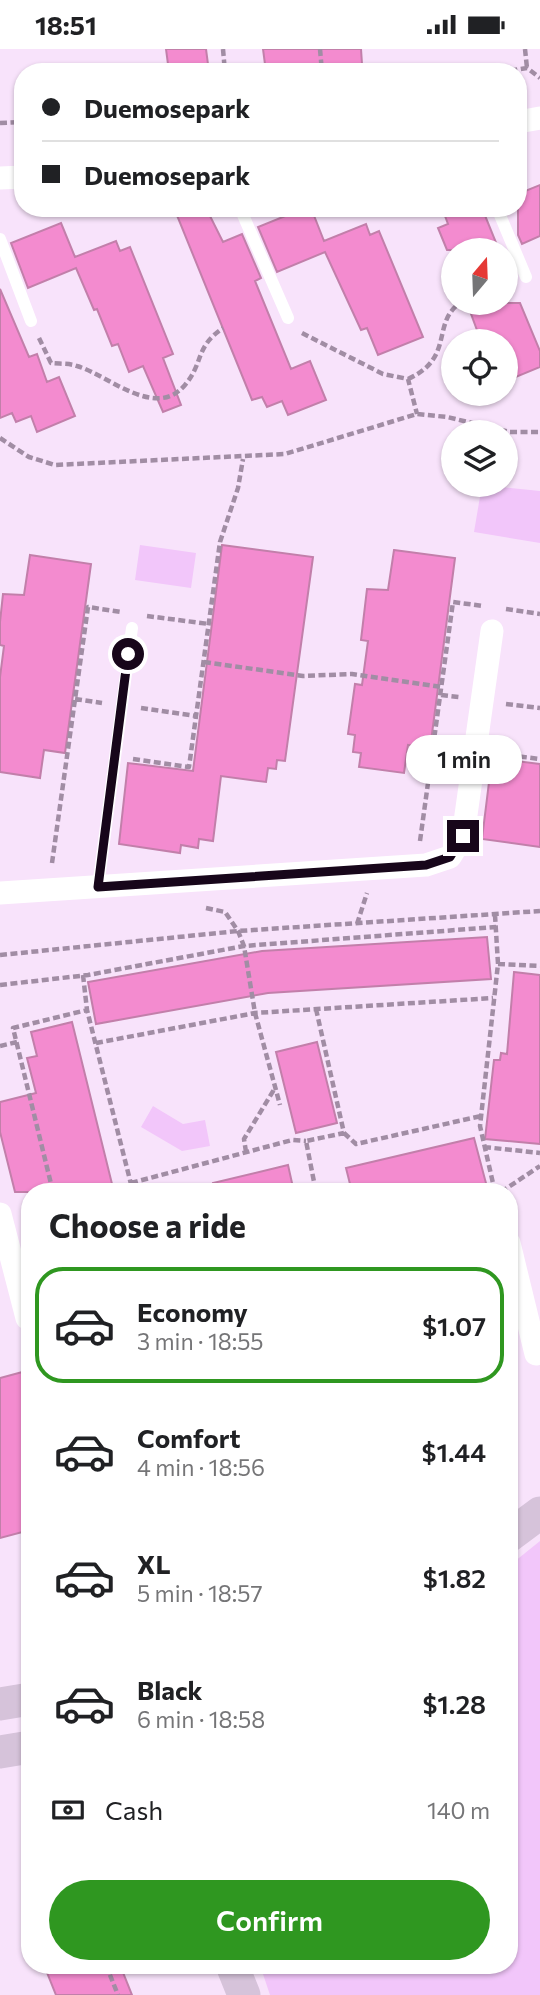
<!DOCTYPE html>
<html lang="en">
<head>
<meta charset="utf-8">
<style>
	:root { --surface:#fff; --page:#f6f6f6; --text:#202124; --muted:#757577; --line:#e0e0e0; --accent:#2f9720 }
	body { margin:0; font-family:Commissioner,sans-serif; background:var(--page); color:var(--text); height:100vh; display:flex; flex-direction:column; font-size:26px; white-space:nowrap }
	* { box-sizing:border-box; margin:0 }
	p { font-size:23px; color:var(--muted) }
	.icon { flex:none; width:38px; height:38px; fill:none; stroke:currentColor; stroke-width:2; stroke-linecap:round; stroke-linejoin:round }
	.map { position:relative; flex:1; overflow:hidden }
	.sheet { position:absolute; left:21px; top:1134px; width:497px; height:791px; display:flex; flex-direction:column; background:var(--surface); border-radius:28px; box-shadow:0 2px 5px #0004 }
	.sheet>* { flex:none }
	.banner { position:absolute; left:14px; top:14px; width:513px; height:154px; border-radius:28px; box-shadow:0 2px 5px #0004; display:grid; align-content:center; height:154px; padding:0 28px; background:var(--surface) }
	.needle { width:46px; rotate:19deg }
	.tools { position:absolute; left:441px; top:189px; display:grid; gap:14px }
	.tools a { display:grid; place-items:center; width:77px; height:77px; border-radius:50%; background:var(--surface); box-shadow:0 2px 5px #0004; font-size:35px }
	.end { position:absolute; width:32px; height:32px; margin:-16px; border:9px solid #17061a; background:#fff; box-shadow:0 0 0 4px #fff }
	.from { border-radius:50% }
	.bubble { position:absolute; height:49px; border-radius:24px; background:var(--surface); box-shadow:0 2px 5px #0004; font-size:23px; font-weight:600; line-height:49px; text-align:center }
	.banner b { display:flex; align-items:center; gap:24px; height:66px; font-size:26px }
	.banner b+b { border-top:2px solid var(--line) }
	.banner i { width:18px; height:18px; background:var(--text) }
	ul { padding:0; list-style:none }
	li { display:flex; align-items:center; gap:21px; height:116px; margin:0 14px 10px; padding:0 14px; border:4px solid transparent; border-radius:28px }
	li div { flex:1 }
	li b { display:block; font-size:26px }
	li em { font-style:normal; font-weight:600 }
	li.selected { border-color:var(--accent) }
	li>.icon { width:63px; height:63px; stroke-width:1.5 }
	h2 { padding:0 28px; font-size:32px; line-height:84px }
	.pay { display:flex; align-items:center; gap:18px; height:77px; padding:0 28px; font-size:26px }
	.pay p { margin-inline-start:auto }
	.cta { display:flex; gap:14px; margin-top:auto; padding:14px 28px }
	.cta a { flex:1; height:80px; border-radius:42px; background:var(--accent); color:#fff; font-size:28px; font-weight:600; line-height:80px; text-align:center }
	.status { display:flex; justify-content:space-between; align-items:center; height:49px; padding:0 35px; background:var(--surface); direction:ltr }
	.status svg { height:19px; fill:currentColor }
	.map>svg:first-child { display:block }
</style>
</head>
<body>
<div class="status"><b>18:51</b><svg viewBox="0 0 49 12"><path d="M0 12V9h3v3zM5 12V6h3v6zM10 12V3h3v9zM15 12V0h3v12zM26 1h20v11H26zM47 4h2v5h-2z"/></svg></div>
<div class="map">
<svg width="540" height="1946" viewBox="0 0 540 1946">
	<rect width="100%" height="100%" fill="#f8e3fb"/>
	<path fill="#f2c6fa" d="M482,436L540,442V494L474,483Z
		M140,496L196,504L191,539L135,531Z
		M153,1057L183,1075L205,1071L210,1097L182,1102L141,1078Z
		M540,1492V1946H270L260,1916H509V1517Z"/>
	<path fill="#f38bcf" stroke="#c27faa" stroke-width="2" d="M166,0H206L209,23H169Z
		M263,0H361L362,15L300,23H266Z
		M540,136V187L522,195L518,186V145Z
		M174,159H206L223,193L242,185L261,229L255,232L291,320L310,312L326,351L288,366L282,352L267,358L262,348L252,351Z
		M305,159H311L324,192L366,175L370,186L379,182L423,288L378,306L367,279L361,281L325,203L277,223L258,178Z
		M442,159H482L499,201H447L438,179L448,175Z
		M61,174L75,208L116,192L120,202L130,198L173,305L163,309L181,356L163,363L143,317L129,323L118,295L112,297L97,260L94,261L76,219L28,239L11,194Z
		M0,240L29,308L37,305L47,333L59,328L75,367L37,383L31,367L16,373L12,364L0,369Z
		M467,254H520L540,302V318L511,330L506,315V292H481Z
		M222,496L313,508L285,712L277,711L276,720L268,719L266,733L221,727L213,792L199,790L198,799L181,796L180,804L119,795L128,714L193,722Z
		M394,501L455,509L430,700L408,696L404,724L359,718L361,704L353,703L355,686L348,685L355,635L362,636L368,592L361,591L367,540L388,541Z
		M30,506L91,515L65,704L44,701L40,729L0,723V628L4,597L0,596V573L3,545L24,546Z
		M492,709L540,715V798L482,790Z
		M487,888L491,930L268,944L96,975L88,933L262,902Z
		M514,923L540,926V1095L485,1090L494,1011H500L501,1004L507,1005Z
		M72,973L114,1143H15L0,1083V1053L36,1044L27,1009L37,1007L31,983Z
		M317,993L337,1074L296,1084L276,1003Z
		M474,1089L487,1138L468,1143H352L346,1119Z
		M288,1116L294,1143H214L213,1134Z
		M26,1322L30,1335V1481L0,1489V1329Z
		M44,1916H120L132,1946H56Z"/>
	<g fill="none" stroke-linecap="round" stroke-linejoin="round">
		<path stroke="#a18da4" stroke-width="4.5" stroke-dasharray="7 3.5" stroke-linecap="butt" d="M223,0L225,23
			M320,0L322,23
			M525,0L527,19
			M500,23L527,19L540,29
			M0,74L23,73
			M302,284L383,325L408,330L417,365
			M39,289L51,314C59,315 69,314 77,317C110,327 155,371 185,336C204,313 195,298 223,279
			M408,330C455,309 431,274 460,254
			M0,389L29,408L55,416L285,405L417,365L447,368L510,383H540
			M506,560L540,565
			M147,567L209,575
			M204,613L303,627L352,625L442,638
			M441,646L459,648
			M75,650L102,654
			M506,655L540,659
			M141,659L196,667
			M499,705L540,710
			M133,710L189,718L220,493L238,439L243,410
			M420,792L453,553L483,557
			M52,814L88,558L121,563
			M206,859L225,863L238,882L244,897L255,964L280,1056
			M495,866L498,915L480,1077L495,1143
			M357,875L367,844
			M0,906L238,882L540,862
			M498,915L540,917
			M83,926L87,961L133,1143
			M0,936L88,926L244,897L496,878
			M316,960L344,1084L306,1092L316,1143
			M96,994L255,964L493,949
			M0,997L17,993
			M344,1084L356,1095L481,1067
			M484,1098L540,1104
			M246,1103L244,1090L275,1039
			M131,1134L292,1091L306,1092
			M53,1143L13,979L87,961
			M501,1143L540,1117
			M106,1916L118,1946"/>
		<path stroke="#fff" stroke-width="12" d="M240,159L288,269
			M497,159L526,228
			M0,190L31,272
			M98,838L132,579"/>
		<path stroke="#fff" stroke-width="23" d="M518,73L540,69
			M0,129L23,128
			M0,844L426,816L450,808L463,787L492,582
			M0,1165L27,1269L30,1268
			M509,1194L536,1305"/>
		<path stroke="#d6c3da" stroke-width="33" d="M509,1487L540,1464
			M0,1655L30,1650
			M0,1703L30,1698
			M232,1916L244,1946"/>
	</g>
	<g fill="none" stroke-linecap="round" stroke-linejoin="round">
		<path stroke="#17061a" stroke-width="9" d="M128,605L98,838L426,816L450,808L463,787"/>
	</g>
</svg>
<div class="tools">
<a><svg class="needle" viewBox="-14 -14 28 28"><path d="M0-13l5 13h-10z" fill="#e53935"/><path d="M0 13l5-13h-10z" fill="#757577"/></svg></a>
<a><svg class="icon" aria-label="locate" viewBox="0 0 24 24"><circle cx="12" cy="12" r="6"/><path d="M12 2v4M12 18v4M2 12h4M18 12h4"/></svg></a>
<a><svg class="icon" aria-label="layers" viewBox="0 0 24 24"><path d="M12 4l9 5-9 5-9-5zM3 14l9 5 9-5"/></svg></a>
</div>
<i class="end from" style="left:128px;top:605px"></i>
<i class="end" style="left:463px;top:787px"></i>
<div class="bubble" style="left:406px;top:686px;width:116px">1 min</div>
<div class="banner">
<b><i class="from"></i>Duemosepark</b>
<b><i></i>Duemosepark</b>
</div>
<section class="sheet">
<h2>Choose a ride</h2>
<ul>
<li class="selected"><svg class="icon" aria-label="car" viewBox="0 0 24 24"><path d="M5 17H2v-5l4-1 3-4h7l3 4 3 1v5h-3M9 17h6M6 11h13"/><circle cx="7" cy="17" r="2"/><circle cx="17" cy="17" r="2"/></svg><div><b>Economy</b><p>3 min · 18:55</p></div><em>$1.07</em></li>
<li><svg class="icon" aria-label="car" viewBox="0 0 24 24"><path d="M5 17H2v-5l4-1 3-4h7l3 4 3 1v5h-3M9 17h6M6 11h13"/><circle cx="7" cy="17" r="2"/><circle cx="17" cy="17" r="2"/></svg><div><b>Comfort</b><p>4 min · 18:56</p></div><em>$1.44</em></li>
<li><svg class="icon" aria-label="car" viewBox="0 0 24 24"><path d="M5 17H2v-5l4-1 3-4h7l3 4 3 1v5h-3M9 17h6M6 11h13"/><circle cx="7" cy="17" r="2"/><circle cx="17" cy="17" r="2"/></svg><div><b>XL</b><p>5 min · 18:57</p></div><em>$1.82</em></li>
<li><svg class="icon" aria-label="car" viewBox="0 0 24 24"><path d="M5 17H2v-5l4-1 3-4h7l3 4 3 1v5h-3M9 17h6M6 11h13"/><circle cx="7" cy="17" r="2"/><circle cx="17" cy="17" r="2"/></svg><div><b>Black</b><p>6 min · 18:58</p></div><em>$1.28</em></li>
</ul>
<div class="pay"><svg class="icon" aria-label="cash" viewBox="0 0 24 24"><path d="M3 7h18v10H3z"/><circle cx="12" cy="12" r="2"/></svg>Cash<p>140 m</p></div>
<div class="cta"><a>Confirm</a></div>
</section>
</div>
</body>
</html>
